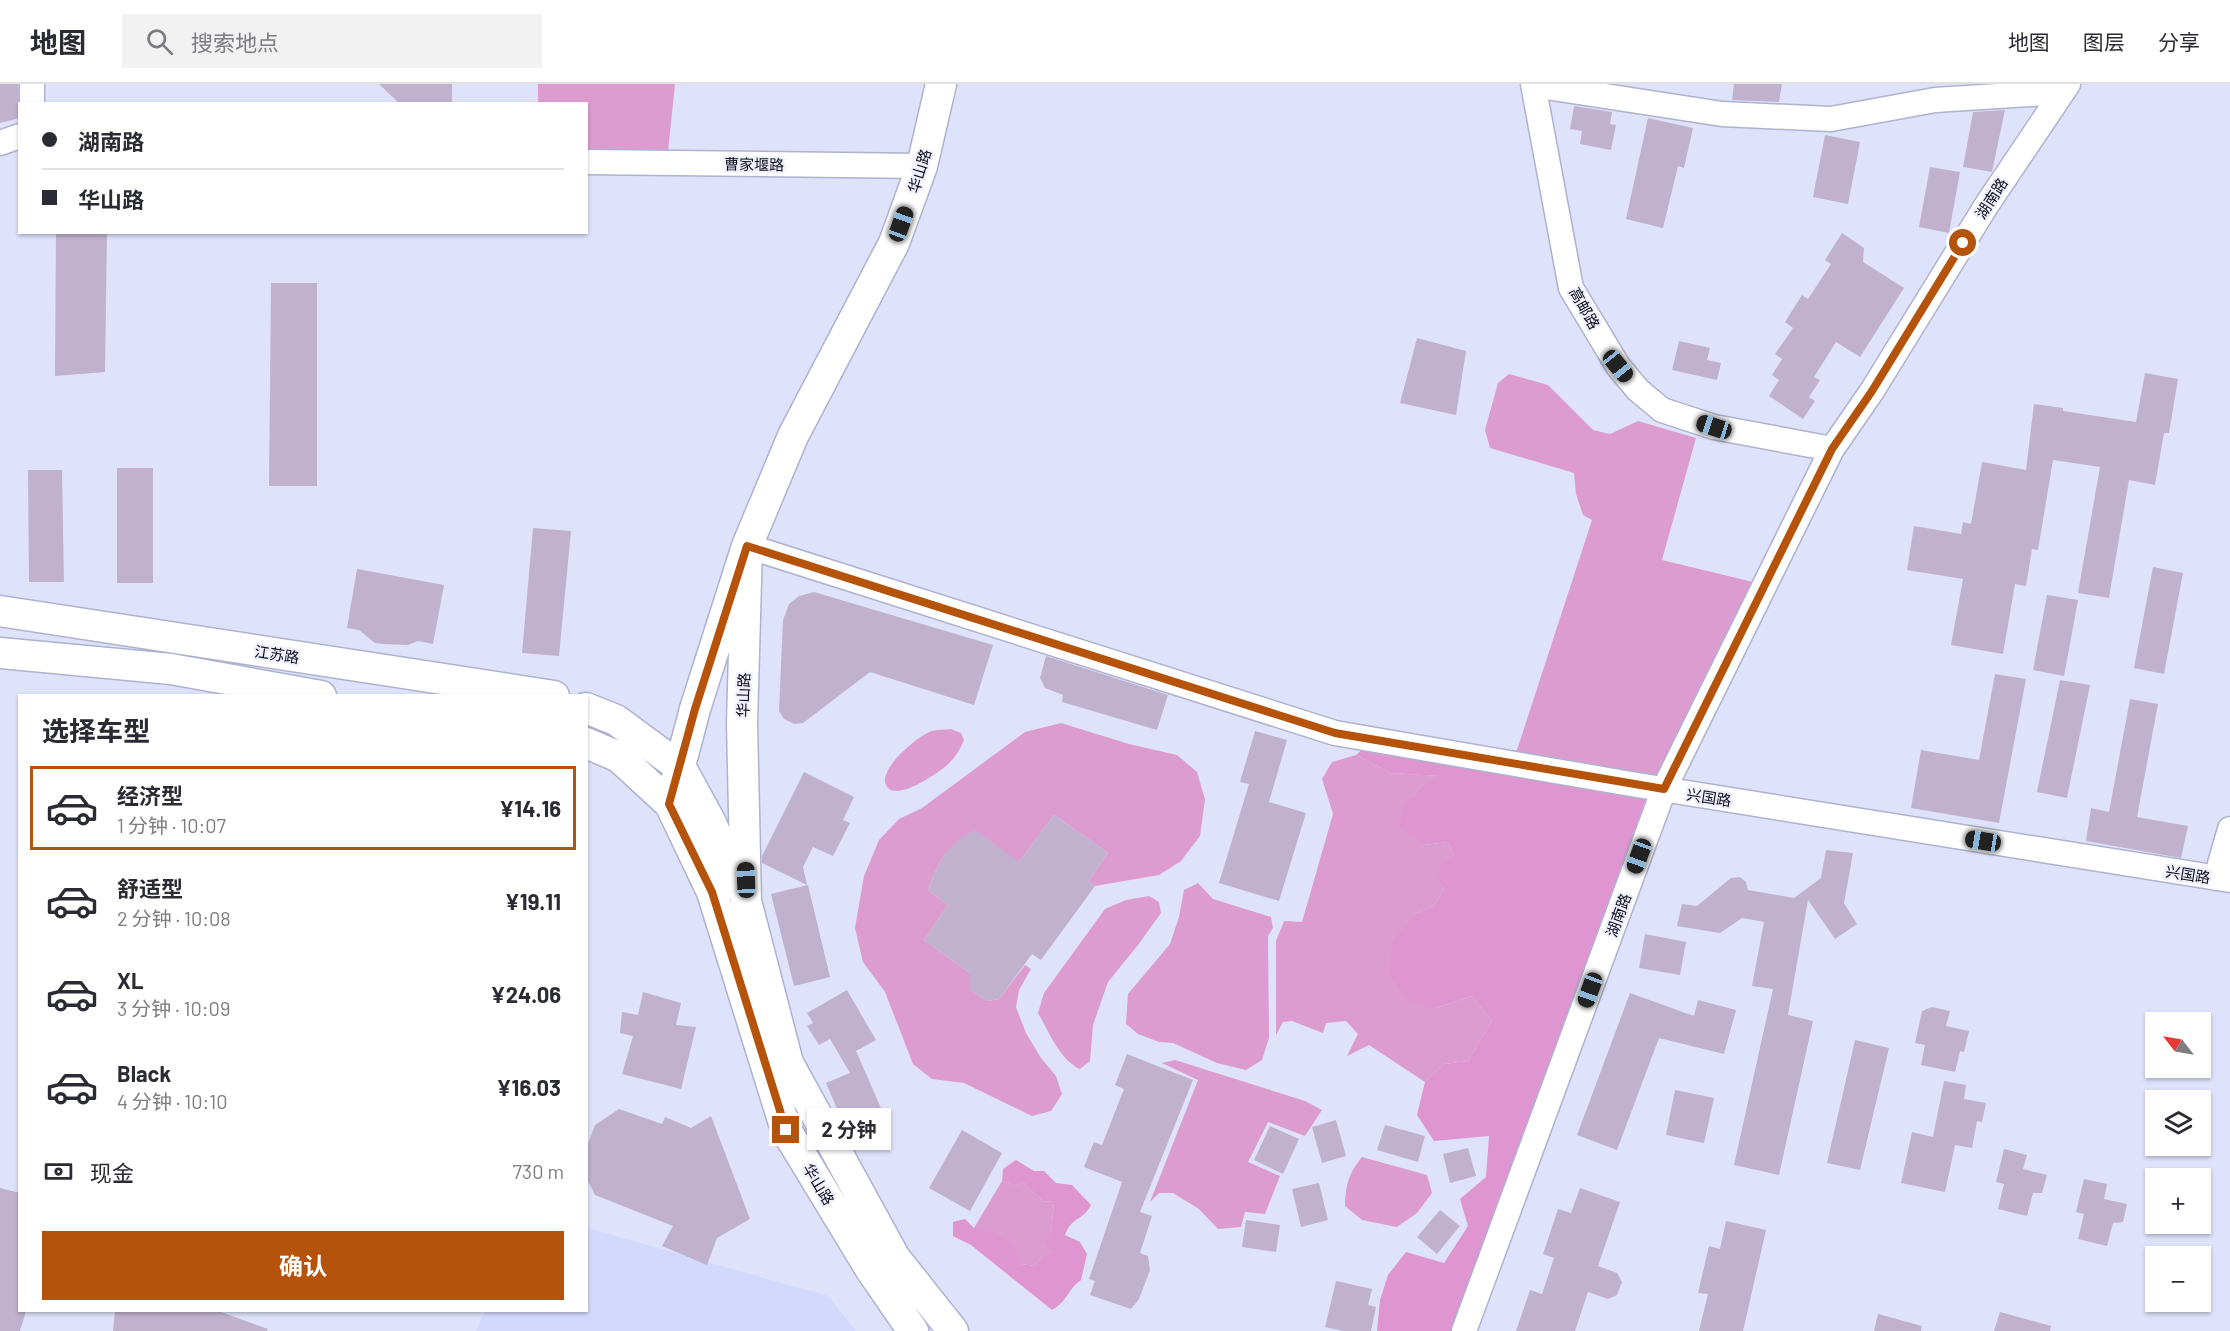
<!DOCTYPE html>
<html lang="zh">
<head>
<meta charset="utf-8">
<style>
	:root { --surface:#fff; --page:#f2f2f3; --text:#2b2b33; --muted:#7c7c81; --line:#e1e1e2; --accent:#b45309 }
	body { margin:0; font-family:Barlow,"Noto Sans SC",sans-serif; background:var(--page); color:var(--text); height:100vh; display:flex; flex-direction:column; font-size:22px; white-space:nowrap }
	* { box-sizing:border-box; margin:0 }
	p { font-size:20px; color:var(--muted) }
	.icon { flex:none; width:33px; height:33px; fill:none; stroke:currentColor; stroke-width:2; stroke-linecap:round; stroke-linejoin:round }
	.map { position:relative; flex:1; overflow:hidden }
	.side { position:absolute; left:18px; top:610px; width:570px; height:618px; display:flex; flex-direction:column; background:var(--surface); border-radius:0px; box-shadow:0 2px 4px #0004 }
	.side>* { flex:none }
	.top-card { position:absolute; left:18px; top:18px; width:570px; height:132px; border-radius:0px; box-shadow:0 2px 4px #0004; display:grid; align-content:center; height:132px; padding:0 24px; background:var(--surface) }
	.needle { width:39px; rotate:301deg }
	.fabs { position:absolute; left:2145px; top:928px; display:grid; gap:12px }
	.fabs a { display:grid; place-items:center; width:66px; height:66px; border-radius:0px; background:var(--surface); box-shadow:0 2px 4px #0004; font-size:30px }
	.end { position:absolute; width:27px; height:27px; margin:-14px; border:8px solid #b45309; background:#fff; box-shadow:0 0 0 3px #fff }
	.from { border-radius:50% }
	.bubble { position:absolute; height:42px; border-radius:0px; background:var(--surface); box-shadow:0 2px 4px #0004; font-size:20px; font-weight:700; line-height:42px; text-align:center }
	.car { position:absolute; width:18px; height:36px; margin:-18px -9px; border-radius:8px; box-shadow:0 0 4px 2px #0007; background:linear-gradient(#222 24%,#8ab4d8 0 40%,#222 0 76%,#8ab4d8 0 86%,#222 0) }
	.top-card b { display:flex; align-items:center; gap:21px; height:57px; font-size:22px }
	.top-card b+b { border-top:2px solid var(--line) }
	.top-card i { width:15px; height:15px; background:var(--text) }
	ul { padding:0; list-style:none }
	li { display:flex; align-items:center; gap:18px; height:84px; margin:0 12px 9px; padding:0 12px; border:3px solid transparent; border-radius:0px }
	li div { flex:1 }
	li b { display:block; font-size:22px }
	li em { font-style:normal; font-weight:700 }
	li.active { border-color:var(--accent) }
	li>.icon { width:54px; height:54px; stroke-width:1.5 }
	h2 { padding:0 24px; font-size:27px; line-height:72px }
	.pay { display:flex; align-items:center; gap:15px; height:66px; padding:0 24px; font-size:22px }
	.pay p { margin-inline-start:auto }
	.cta { display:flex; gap:12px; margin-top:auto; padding:12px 24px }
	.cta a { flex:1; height:69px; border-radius:0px; background:var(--accent); color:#fff; font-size:24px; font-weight:700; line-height:69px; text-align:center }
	header { display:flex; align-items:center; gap:36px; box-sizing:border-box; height:84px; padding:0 30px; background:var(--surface); border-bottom:2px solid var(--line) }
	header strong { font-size:28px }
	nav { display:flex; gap:33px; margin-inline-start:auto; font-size:21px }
	.search { width:420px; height:54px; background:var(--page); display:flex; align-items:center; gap:15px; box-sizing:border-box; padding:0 21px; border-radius:0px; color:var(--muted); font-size:22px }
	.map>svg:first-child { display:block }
</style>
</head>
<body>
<header>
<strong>地图</strong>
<div class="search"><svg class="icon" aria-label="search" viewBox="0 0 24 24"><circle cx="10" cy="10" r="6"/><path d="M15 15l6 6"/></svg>搜索地点</div>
<nav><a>地图</a><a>图层</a><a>分享</a></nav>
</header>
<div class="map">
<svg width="2230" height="1247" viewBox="0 0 2230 1247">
	<rect width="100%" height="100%" fill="#dfe2fb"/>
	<path fill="#d3d8fd" d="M587,1144L828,1212L856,1247H476L485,1227H586Z"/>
	<path fill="#dd9cd0" d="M538,0H675L668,68H587L586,20L538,19Z
		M1509,290L1548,301L1593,346L1610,350L1638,337L1696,354L1662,476L1753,498L1658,696L1515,672L1592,436L1583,431L1576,410L1574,389L1490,364L1485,346L1498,299Z
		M1061,639L1129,660L1177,671L1197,688L1205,715L1200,752L1181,777L1159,791L1095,802L1088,798L1108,769L1054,731L1019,778L944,771L935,788L928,806L948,821L924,856L970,889V905L987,917L999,915L1025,881L1031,885L1019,906L1016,923L1026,949L1041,974L1056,992L1062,1010L1051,1027L1032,1032L964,999L932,995L913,980L885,908L863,878L855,844L864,792L879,756L899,735L922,724L1025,648Z
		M951,645L961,649L964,656C960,666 954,675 946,682C935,691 900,715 888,704C873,689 918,651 932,647C938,645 945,646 951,645Z
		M1356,671L1391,689L1441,692L1419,704L1413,714L1423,761L1448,758L1454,771L1445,803L1434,822L1416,829L1436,924L1472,912L1492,937L1468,977L1444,980L1425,998L1369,961L1347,972L1358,950L1346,937L1326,939L1323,949L1292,937L1283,938L1276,951V857L1284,837L1302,838L1333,730L1322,695L1332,678Z
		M1198,799L1213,815L1271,833L1273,844L1268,852L1269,954L1262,976L1246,986L1217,979L1173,959L1159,958L1138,950L1126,940L1128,910L1170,860L1179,833L1184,806Z
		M1149,812L1159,818L1161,829L1138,861L1108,898L1093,941L1090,977L1080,985C1060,976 1049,948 1038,929L1044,909L1105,825L1126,816Z
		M1175,976L1305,1017L1322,1026L1305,1052L1268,1038L1248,1078L1280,1092L1265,1130L1245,1128L1241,1143L1218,1145L1199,1125L1173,1109H1159L1150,1118L1198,996L1162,979Z
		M1362,1073L1427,1091L1432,1109L1417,1129L1397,1143L1362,1136L1345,1122C1346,1101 1348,1090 1362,1073Z
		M1002,1097L1015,1102L1023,1098L1043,1117L1054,1118L1051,1149L1055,1171H1044L1034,1182L1021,1180L974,1144Z"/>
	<path fill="#de95d0" d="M1363,665L1646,715L1451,1247H1377L1380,1216L1388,1191L1406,1168L1444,1179L1468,1142L1460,1115L1486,1093L1489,1052L1434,1057L1417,1031L1425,998L1444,980L1468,977L1492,937L1472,912L1436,924L1407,915L1389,890L1393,857L1416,829L1434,822L1445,803L1439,796L1441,780L1454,771L1448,758L1423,761L1400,742L1404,719L1413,714L1419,704L1439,692L1391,689L1356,671Z
		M1016,1076L1034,1087H1044L1056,1099L1072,1101L1091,1121C1083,1137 1072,1132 1065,1151L1080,1158L1087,1170L1081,1196C1067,1206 1068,1217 1052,1226L971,1161L953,1152V1138L965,1135L974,1144L991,1146L1012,1159L1021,1180L1034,1182L1044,1171L1054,1170L1044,1159L1051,1148L1054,1118L1043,1117L1023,1098L1015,1102L1002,1097L1003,1085Z"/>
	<path fill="#c0b2ce" d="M0,0H18L20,34L0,39Z
		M379,0H452V20H400Z
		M1734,0H1782L1779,18L1732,16Z
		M1574,22L1612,28L1610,40L1616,41L1611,66L1580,60L1582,47L1570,45Z
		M2005,26L1992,88L1963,83L1973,28Z
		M1648,34L1693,44L1684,84L1678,82L1663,144L1626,135Z
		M1825,51L1860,58L1848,120L1813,113Z
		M1930,83L1960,88L1949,149L1919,143Z
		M56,148H107L105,288L55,292Z
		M1842,149L1864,164L1863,178L1904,204L1860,273L1836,258L1814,293L1820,296L1809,313L1815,317L1803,335L1769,312L1779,296L1772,291L1782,275L1775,270L1793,244L1785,238L1802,211L1808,215L1831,180L1825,176Z
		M271,199H317V402H269Z
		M1417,254L1466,267L1456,331L1400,319Z
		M1679,257L1710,264L1707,276L1721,279L1717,296L1672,286Z
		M2145,289L2178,295L2169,349H2164L2155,401L2129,396L2109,514L2078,509L2100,383L2053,376L2038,466L2032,465L2026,502L2015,500L2003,570L1951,561L1963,495L1907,486L1914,442L1961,450L1963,438L1971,440L1982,378L2026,386L2034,320L2063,324V327L2136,338Z
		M117,384H153V499H117Z
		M28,386H62L64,498H29Z
		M533,444L571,447L559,572L522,569Z
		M2153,483L2183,489L2164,590L2134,584Z
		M357,485L444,501L433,560L418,557L408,561L383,560L375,559L359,546L347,544Z
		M814,508L993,561L974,621L870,588L803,639L794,640L784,635L779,627L783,536L789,520L799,512Z
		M2047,511L2078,516L2064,592L2033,586Z
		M1046,572L1168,611L1157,646L1062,618L1063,611L1045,604L1040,594Z
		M1995,590L2026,595L1999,739L1911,724L1921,666L1979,676Z
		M2060,596L2090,601L2067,714L2037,708Z
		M2130,615L2158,620L2137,733L2188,742L2181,774L2086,757L2091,724L2109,728Z
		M1255,647L1287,656L1269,718L1306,729L1279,817L1219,799L1249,700L1240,698Z
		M804,688L854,713L843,736L850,739L833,772L813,763L803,783L807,801L762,779V772Z
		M1054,731L1108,769L1088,798L1095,802L1041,876L1032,870L999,915L987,917L970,905V889L924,856L948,821L928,806L935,788L944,771L958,756L975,746L1019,778Z
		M1826,766L1853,769L1844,819L1857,840L1835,855L1808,816L1788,931L1813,937L1779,1091L1734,1081L1773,905L1752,902L1764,838L1742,834L1720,849L1677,842L1682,820L1697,822L1731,794L1740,793L1746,798L1748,806L1794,814L1821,794Z
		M808,801L830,893L794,902L771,810Z
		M1645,850L1686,858L1680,891L1639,884Z
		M847,906L876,956L856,967L888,1040L887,1055L877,1065L862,1066L851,1057L826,999L850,989L830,955L819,961L807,942L813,939L807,929Z
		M643,908L681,919L676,941L696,943L681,1005L622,990L633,952L620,949L622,928L638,931Z
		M1630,909L1694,932L1698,916L1736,926L1724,970L1659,954L1617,1066L1577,1051Z
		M1932,923L1950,927L1946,942L1969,947L1964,968L1960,967L1955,988L1921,981L1925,961L1915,959L1922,927Z
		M1855,956L1889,964L1860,1086L1827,1079Z
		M1127,970L1193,996L1140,1128L1152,1132L1140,1169L1148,1172L1150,1186L1139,1215L1131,1225L1090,1211L1095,1197L1089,1195L1122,1098L1084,1083L1094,1058L1102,1061L1124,1005L1115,1001Z
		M1944,997L1966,1001L1964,1015L1986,1019L1982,1038L1977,1037L1972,1064L1955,1061L1945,1108L1901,1099L1912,1048L1933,1053Z
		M1675,1006L1714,1014L1704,1059L1666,1051Z
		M619,1025L662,1040L665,1033L691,1044L711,1032L750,1135L717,1154L707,1181L662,1162L673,1142L595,1111L586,1093V1065L595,1041Z
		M1336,1036L1346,1072L1322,1079L1312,1043Z
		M1385,1041L1425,1052L1418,1078L1377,1066Z
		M1270,1042L1299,1055L1283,1090L1254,1076Z
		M962,1046L1002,1069L970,1127L929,1104Z
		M1468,1064L1476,1092L1450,1099L1443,1070Z
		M2004,1065L2027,1071L2023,1085L2047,1091L2042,1109H2033L2027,1132L1998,1125L2004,1100L1996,1098Z
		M2084,1095L2107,1100L2104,1115L2127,1120L2123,1138L2113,1139L2107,1162L2078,1155L2084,1130L2076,1128Z
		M1319,1099L1328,1136L1301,1143L1292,1105Z
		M0,1104L20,1109V1227H26L20,1247H0Z
		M1580,1104L1620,1118L1598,1182L1617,1189L1622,1198L1617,1211L1608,1215L1588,1208L1575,1247H1516L1530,1206L1542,1210L1554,1174L1543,1170L1558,1125L1571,1129Z
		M1440,1126L1460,1142L1437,1170L1417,1153Z
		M1246,1136L1280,1141L1276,1168L1242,1163Z
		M1726,1137L1766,1146L1743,1247H1699L1708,1210L1698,1209L1709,1162L1720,1165Z
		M1336,1197L1372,1205L1368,1221L1376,1223L1371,1247H1343L1325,1243Z
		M115,1227H218L268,1245L267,1247H113Z
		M2000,1228L2051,1242L2050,1247H1994Z
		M1878,1230L1922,1242L1921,1247H1874Z"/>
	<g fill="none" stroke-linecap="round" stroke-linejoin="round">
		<g stroke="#aeb2cf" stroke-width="27">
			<path id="minor" d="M32,0V20
				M1533,0L1571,204L1618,282L1638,306L1662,326L1714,343L1832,365
				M1533,1L1722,30L1831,35L1935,16L2062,8
				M0,59L20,52
				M586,78L922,82
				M747,462L1335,649L1631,700L2230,796
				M2216,794L2230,745
				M1464,1247L1664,705L1832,365L1872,307L1986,122L2068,0"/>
		</g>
		<g stroke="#aeb2cf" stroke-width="33">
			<path id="major" d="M747,462L742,639L746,817L788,979L895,1174L953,1247
				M0,527L554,612
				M0,569L171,585L321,612
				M586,624L616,636L681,684L710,737L740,804
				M586,659L619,673L670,720L712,808L786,1046L871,1186L913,1247
				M670,720L695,625L747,462L793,352L894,159L922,82L941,0"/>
		</g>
		<use href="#minor" stroke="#fff" stroke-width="24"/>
		<use href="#major" stroke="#fff" stroke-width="30"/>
	</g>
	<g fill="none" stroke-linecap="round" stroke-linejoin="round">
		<path stroke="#b45309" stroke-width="8" d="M786,1046L712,808L669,720L695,625L747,462L1335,649L1664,705L1832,365L1872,307L1963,159"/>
	</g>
	<g text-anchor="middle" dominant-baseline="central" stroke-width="4.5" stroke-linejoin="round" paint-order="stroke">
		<g font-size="15" fill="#0c0c16" stroke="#eff0fd">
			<text transform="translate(754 80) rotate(1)">曹家堰路</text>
			<text transform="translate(919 87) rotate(-73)">华山路</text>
			<text transform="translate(1991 114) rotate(-57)">湖南路</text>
			<text transform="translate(1585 224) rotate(61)">高邮路</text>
			<text transform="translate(277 570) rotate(9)">江苏路</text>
			<text transform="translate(743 611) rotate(-88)">华山路</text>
			<text transform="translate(1709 713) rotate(9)">兴国路</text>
			<text transform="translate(2188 790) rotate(9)">兴国路</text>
			<text transform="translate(1618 831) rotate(-70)">湖南路</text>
			<text transform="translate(819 1100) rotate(59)">华山路</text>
		</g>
	</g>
</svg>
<div class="fabs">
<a><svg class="needle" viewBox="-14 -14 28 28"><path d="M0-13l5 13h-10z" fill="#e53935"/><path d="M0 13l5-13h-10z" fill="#7c7c81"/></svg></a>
<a><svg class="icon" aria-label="layers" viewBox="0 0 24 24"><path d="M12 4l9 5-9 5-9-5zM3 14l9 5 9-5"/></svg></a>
<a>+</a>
<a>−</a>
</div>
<i class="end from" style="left:1963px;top:159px"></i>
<i class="end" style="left:786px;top:1046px"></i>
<div class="bubble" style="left:807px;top:1024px;width:84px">2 分钟</div>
<i class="car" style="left:901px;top:140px;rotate:20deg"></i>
<i class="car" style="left:1618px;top:282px;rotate:141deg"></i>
<i class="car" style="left:1714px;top:343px;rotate:288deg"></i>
<i class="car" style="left:1983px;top:757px;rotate:279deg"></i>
<i class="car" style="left:1639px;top:772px;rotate:200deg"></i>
<i class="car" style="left:746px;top:796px;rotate:358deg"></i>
<i class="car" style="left:1590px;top:906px;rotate:200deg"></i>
<div class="top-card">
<b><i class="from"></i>湖南路</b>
<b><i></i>华山路</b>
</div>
<section class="side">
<h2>选择车型</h2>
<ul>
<li class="active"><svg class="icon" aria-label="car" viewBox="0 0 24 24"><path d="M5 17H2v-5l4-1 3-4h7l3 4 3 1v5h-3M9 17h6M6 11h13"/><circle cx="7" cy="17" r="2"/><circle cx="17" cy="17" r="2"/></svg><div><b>经济型</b><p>1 分钟 · 10:07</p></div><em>¥14.16</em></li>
<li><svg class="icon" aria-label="car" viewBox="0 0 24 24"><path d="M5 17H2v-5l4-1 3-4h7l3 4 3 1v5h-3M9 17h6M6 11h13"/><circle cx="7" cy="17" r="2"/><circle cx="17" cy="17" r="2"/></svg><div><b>舒适型</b><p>2 分钟 · 10:08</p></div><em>¥19.11</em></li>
<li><svg class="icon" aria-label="car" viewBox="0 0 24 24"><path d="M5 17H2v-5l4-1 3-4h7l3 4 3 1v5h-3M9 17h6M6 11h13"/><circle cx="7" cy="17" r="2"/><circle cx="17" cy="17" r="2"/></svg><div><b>XL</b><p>3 分钟 · 10:09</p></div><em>¥24.06</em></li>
<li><svg class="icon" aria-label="car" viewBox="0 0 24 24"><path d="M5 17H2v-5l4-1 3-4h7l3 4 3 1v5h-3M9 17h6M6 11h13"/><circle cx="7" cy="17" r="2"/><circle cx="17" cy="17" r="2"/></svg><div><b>Black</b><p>4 分钟 · 10:10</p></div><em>¥16.03</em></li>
</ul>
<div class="pay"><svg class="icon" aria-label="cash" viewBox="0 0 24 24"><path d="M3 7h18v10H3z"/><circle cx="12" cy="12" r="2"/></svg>现金<p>730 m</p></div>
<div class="cta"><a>确认</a></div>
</section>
</div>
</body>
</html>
